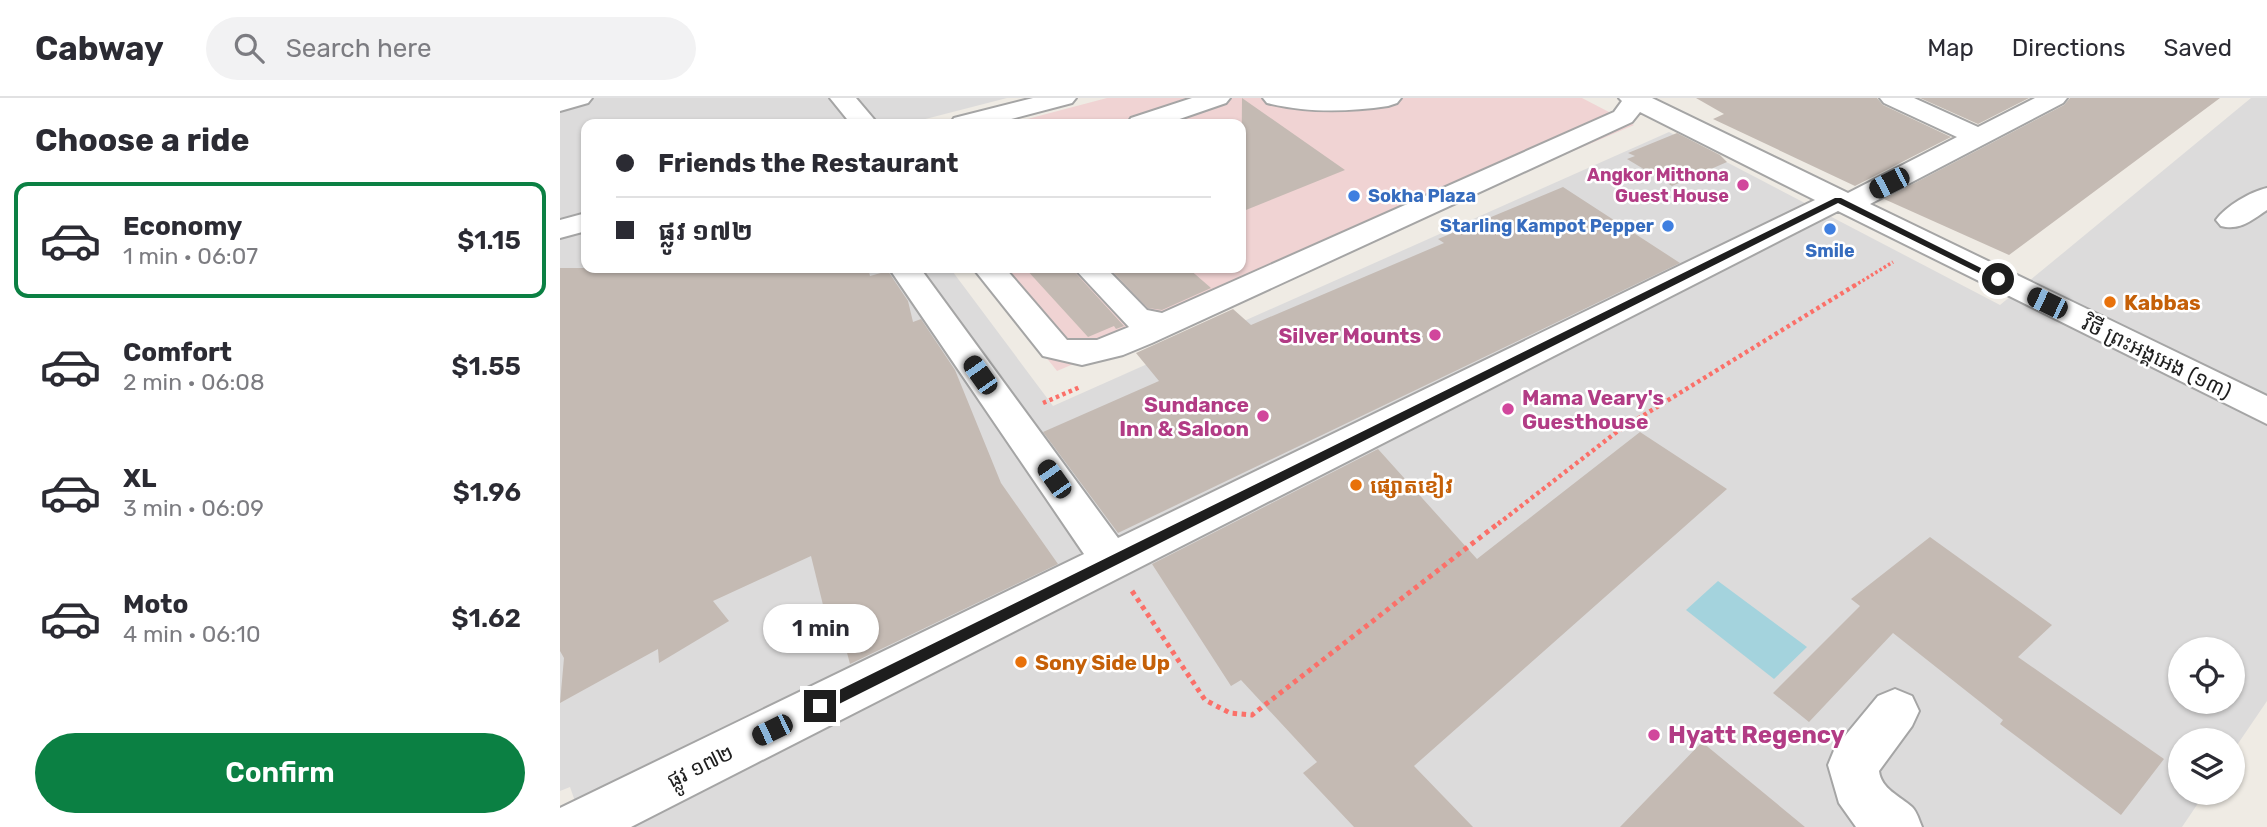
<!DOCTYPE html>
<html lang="en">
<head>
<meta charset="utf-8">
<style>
	:root { --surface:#fff; --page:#f2f2f3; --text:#2b2b33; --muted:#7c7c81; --line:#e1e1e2; --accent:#0b8043 }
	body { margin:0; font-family:Rubik,"Noto Sans Khmer",sans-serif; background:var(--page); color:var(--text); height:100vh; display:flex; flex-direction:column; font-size:26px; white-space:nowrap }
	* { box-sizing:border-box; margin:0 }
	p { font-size:23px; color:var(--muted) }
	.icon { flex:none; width:38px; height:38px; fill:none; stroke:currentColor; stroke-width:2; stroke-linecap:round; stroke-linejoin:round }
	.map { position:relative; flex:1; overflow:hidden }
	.drawer { display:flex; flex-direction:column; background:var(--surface); width:560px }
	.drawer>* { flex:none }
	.guide { position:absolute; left:21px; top:21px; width:665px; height:154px; border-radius:14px; box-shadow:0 2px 5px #0004; display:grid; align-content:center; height:154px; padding:0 35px; background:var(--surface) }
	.controls { position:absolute; left:1608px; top:539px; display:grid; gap:14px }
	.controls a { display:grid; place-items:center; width:77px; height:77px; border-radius:50%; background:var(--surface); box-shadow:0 2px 5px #0004; font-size:35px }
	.end { position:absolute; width:32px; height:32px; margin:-16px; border:9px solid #1e1e1e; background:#fff; box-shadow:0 0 0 4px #fff }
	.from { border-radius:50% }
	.bubble { position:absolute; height:49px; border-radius:24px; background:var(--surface); box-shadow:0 2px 5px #0004; font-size:23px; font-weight:600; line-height:49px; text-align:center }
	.car { position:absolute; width:21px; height:42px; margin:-21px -10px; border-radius:9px; box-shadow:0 0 5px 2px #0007; background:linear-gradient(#222 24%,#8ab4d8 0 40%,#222 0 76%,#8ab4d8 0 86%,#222 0) }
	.guide b { display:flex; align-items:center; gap:24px; height:66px; font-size:26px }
	.guide b+b { border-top:2px solid var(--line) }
	.guide i { width:18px; height:18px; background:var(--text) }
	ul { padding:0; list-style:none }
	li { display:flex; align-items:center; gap:21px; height:116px; margin:0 14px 10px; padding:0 21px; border:4px solid transparent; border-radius:14px }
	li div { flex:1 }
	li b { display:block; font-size:26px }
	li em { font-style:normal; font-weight:600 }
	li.active { border-color:var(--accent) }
	li>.icon { width:63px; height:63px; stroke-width:1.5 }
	h2 { padding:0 35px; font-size:32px; line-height:84px }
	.primary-button { display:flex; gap:14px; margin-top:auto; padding:14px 35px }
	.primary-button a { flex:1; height:80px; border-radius:42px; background:var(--accent); color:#fff; font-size:28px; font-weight:600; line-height:80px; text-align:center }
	header { display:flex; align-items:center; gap:42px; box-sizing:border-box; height:98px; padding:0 35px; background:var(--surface); border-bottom:2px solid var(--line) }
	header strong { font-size:33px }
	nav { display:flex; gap:38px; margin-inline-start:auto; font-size:24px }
	.search { width:490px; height:63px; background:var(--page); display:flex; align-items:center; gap:18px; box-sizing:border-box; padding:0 24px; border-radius:38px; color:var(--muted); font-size:26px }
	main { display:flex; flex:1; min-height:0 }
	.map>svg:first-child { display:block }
</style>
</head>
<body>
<header>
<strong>Cabway</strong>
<div class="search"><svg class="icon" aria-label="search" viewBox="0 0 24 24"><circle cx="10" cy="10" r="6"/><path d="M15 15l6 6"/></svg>Search here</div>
<nav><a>Map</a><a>Directions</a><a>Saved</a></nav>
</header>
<main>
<section class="drawer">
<h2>Choose a ride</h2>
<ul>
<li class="active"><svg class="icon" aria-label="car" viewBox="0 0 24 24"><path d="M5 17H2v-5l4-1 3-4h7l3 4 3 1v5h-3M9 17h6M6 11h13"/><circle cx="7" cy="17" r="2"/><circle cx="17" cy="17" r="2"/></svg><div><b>Economy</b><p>1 min · 06:07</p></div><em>$1.15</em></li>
<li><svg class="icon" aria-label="car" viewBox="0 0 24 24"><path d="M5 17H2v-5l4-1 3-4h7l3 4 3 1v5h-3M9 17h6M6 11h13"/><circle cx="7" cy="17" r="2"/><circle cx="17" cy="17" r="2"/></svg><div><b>Comfort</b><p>2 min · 06:08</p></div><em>$1.55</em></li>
<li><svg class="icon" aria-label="car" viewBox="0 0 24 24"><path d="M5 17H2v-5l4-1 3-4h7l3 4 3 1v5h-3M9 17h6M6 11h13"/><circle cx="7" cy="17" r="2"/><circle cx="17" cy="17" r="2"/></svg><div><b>XL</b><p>3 min · 06:09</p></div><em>$1.96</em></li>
<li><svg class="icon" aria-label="car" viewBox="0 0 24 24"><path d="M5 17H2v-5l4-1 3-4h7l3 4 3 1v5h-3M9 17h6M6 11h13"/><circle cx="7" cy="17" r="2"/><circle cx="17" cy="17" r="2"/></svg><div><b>Moto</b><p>4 min · 06:10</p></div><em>$1.62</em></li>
</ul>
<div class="primary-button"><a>Confirm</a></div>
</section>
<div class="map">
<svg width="1707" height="729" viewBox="0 0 1707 729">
	<rect width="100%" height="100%" fill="#efebe4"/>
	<path fill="#dcdbdb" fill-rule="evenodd" d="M0,0H447L346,26H26V170H390L493,308L1109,34L1440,207L1691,0H1707V603L1673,653V642H1620V695H1645L1622,729H24L10,689L0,693ZM1620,551H1673V604H1620Z"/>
	<path fill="#f0d3d3" d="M547,0H1022L1074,27L497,273L415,170H681V26H448Z"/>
	<path fill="#a4d3dd" d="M1158,483L1247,549L1214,581L1126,512Z"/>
	<path fill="#c4bab3" d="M682,0L785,72L681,114Z
		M1136,0H1317L1323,7L1391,39L1295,88L1153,21L1164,16Z
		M1360,0H1469L1418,26Z
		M1510,0H1660L1449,157L1324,101L1504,7Z
		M1117,35L1160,57L1167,64L1112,88L1067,61L1075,58L1068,55Z
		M1003,89L1120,165L558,435L483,334L599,283L576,255L673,211L691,227L884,145L878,141Z
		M0,170H308L310,178L328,173L348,203L353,224L361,221L395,272L441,385L498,466L290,566L274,506L264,511L251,458L153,503L169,523L99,565L98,551L0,605L4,560L0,553Z
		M465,170H511L564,228L556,231L554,228L528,239Z
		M549,170H628L651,190L602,212L588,210Z
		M1080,334L1167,391L854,668L913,729H794L743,675L757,664L681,582L671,588L592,466L818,351L917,461Z
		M1370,439L1492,527L1458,559L1604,661L1561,717L1440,626L1443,622L1333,535L1249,624L1213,595L1300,508L1291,501Z
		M1142,644L1245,729H1060Z"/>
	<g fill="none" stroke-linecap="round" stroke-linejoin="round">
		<g stroke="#a5a5a5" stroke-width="4">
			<path id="minor" d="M0,0H32L28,5L0,13Z
				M270,0H296L318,26H291Z
				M473,0H516L512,5L432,26H390L394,20Z
				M632,0H670L666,5L605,26H567L571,20Z
				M703,0H841L837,5L828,8C787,14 748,15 707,5Z
				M1059,0H1092L1288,95L1397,39L1324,5L1320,0H1354L1418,29L1475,0H1507L1503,5L1310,106L1707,298V326L1278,113L71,729H0V710L524,456L329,170H360L558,440L1255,102L1080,14L1072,24L592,245L563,257L522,267L483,258L413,170H445L507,242H537L569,229L514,170H546L587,212L602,215L1054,14L1062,3Z
				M1707,90V112C1692,122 1680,133 1661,128L1656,122C1666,108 1690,94 1707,90Z
				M26,115V133L0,140V122Z
				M1335,591L1352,598L1359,613L1352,628L1319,673C1321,691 1340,698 1352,709C1357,714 1359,722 1362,729H1296L1279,705L1268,667L1275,650L1318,598Z"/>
		</g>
		<path stroke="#fb7069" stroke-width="3.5" stroke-dasharray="2.5 2.5" stroke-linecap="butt" d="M1294,188L1333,164"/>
		<path stroke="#fb7069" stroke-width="4.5" stroke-dasharray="3.5 3.5" stroke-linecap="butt" d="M483,305L520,289
			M938,426L1058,333L1297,186"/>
		<path stroke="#fb7069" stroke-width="5" stroke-dasharray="4.5 4.5" stroke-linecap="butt" d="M572,493L645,602L670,615L692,617L940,424"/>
		<use href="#minor" fill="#fff" fill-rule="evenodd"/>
	</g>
	<path fill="#1e1e1e" d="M1275,100H1281L1443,181L1435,183L1278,105L265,613H255V604Z"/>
	<g fill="#d1479c" stroke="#fff" stroke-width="2.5">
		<circle cx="1183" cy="87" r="7"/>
		<circle cx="875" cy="237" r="7"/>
		<circle cx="948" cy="311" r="7"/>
		<circle cx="703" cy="318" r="7"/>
		<circle cx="1094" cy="637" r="7"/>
	</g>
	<g fill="#3f7fe0" stroke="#fff" stroke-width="2.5">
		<circle cx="794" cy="98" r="7"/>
		<circle cx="1108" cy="128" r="7"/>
		<circle cx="1270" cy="131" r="7"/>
	</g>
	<g fill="#e8710a" stroke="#fff" stroke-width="2.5">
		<circle cx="1550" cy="204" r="7"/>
		<circle cx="796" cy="387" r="7"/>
		<circle cx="461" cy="564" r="7"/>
	</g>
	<g text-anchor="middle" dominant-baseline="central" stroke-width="5" stroke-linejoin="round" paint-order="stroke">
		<g font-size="18" font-weight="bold" fill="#b23c85" stroke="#fff" text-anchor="end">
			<text x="1169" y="77">Angkor Mithona<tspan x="1169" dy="21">Guest House</tspan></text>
		</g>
		<g font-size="18" font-weight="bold" fill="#366cbe" stroke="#fff" text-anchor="start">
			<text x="808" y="98">Sokha Plaza</text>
			<text x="1094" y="128" text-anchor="end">Starling Kampot Pepper</text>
			<text x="1270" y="153" text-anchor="middle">Smile</text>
		</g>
		<g font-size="21" font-weight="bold" fill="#c56008" stroke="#fff" text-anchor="start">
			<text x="1564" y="204">Kabbas</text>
			<text x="810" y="387">ផ្សោតខៀវ</text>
			<text x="475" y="564">Sony Side Up</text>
		</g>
		<g font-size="21" font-weight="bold" fill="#b23c85" stroke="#fff" text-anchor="end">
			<text x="861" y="237">Silver Mounts</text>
			<text x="962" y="299" text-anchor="start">Mama Veary's<tspan x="962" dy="24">Guesthouse</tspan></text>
			<text x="689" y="306">Sundance<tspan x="689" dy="24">Inn &amp; Saloon</tspan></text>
		</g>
		<g font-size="21" fill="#1e1e1e" stroke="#fff">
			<text transform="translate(1597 259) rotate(26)">វិថី ព្រះអង្គអេង (១៣)</text>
			<text transform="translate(140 668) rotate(-26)">ផ្លូវ ១៧២</text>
		</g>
		<g font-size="24" font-weight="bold" fill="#b23c85" stroke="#fff" text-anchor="start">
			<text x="1108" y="637">Hyatt Regency</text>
		</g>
	</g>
</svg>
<div class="controls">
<a><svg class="icon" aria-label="locate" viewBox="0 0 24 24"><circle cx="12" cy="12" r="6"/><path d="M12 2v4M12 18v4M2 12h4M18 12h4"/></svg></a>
<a><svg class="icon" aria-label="layers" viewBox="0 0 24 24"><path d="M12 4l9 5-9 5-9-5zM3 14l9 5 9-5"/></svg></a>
</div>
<i class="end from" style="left:1438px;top:181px"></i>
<i class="end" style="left:260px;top:608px"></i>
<div class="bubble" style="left:203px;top:506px;width:116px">1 min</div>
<i class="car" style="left:1329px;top:85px;rotate:243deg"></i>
<i class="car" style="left:1487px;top:205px;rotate:296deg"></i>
<i class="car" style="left:420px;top:277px;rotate:325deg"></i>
<i class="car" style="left:494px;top:381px;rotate:325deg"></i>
<i class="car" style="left:212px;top:632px;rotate:244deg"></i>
<div class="guide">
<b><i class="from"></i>Friends the Restaurant</b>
<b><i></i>ផ្លូវ ១៧២</b>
</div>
</div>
</main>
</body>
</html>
